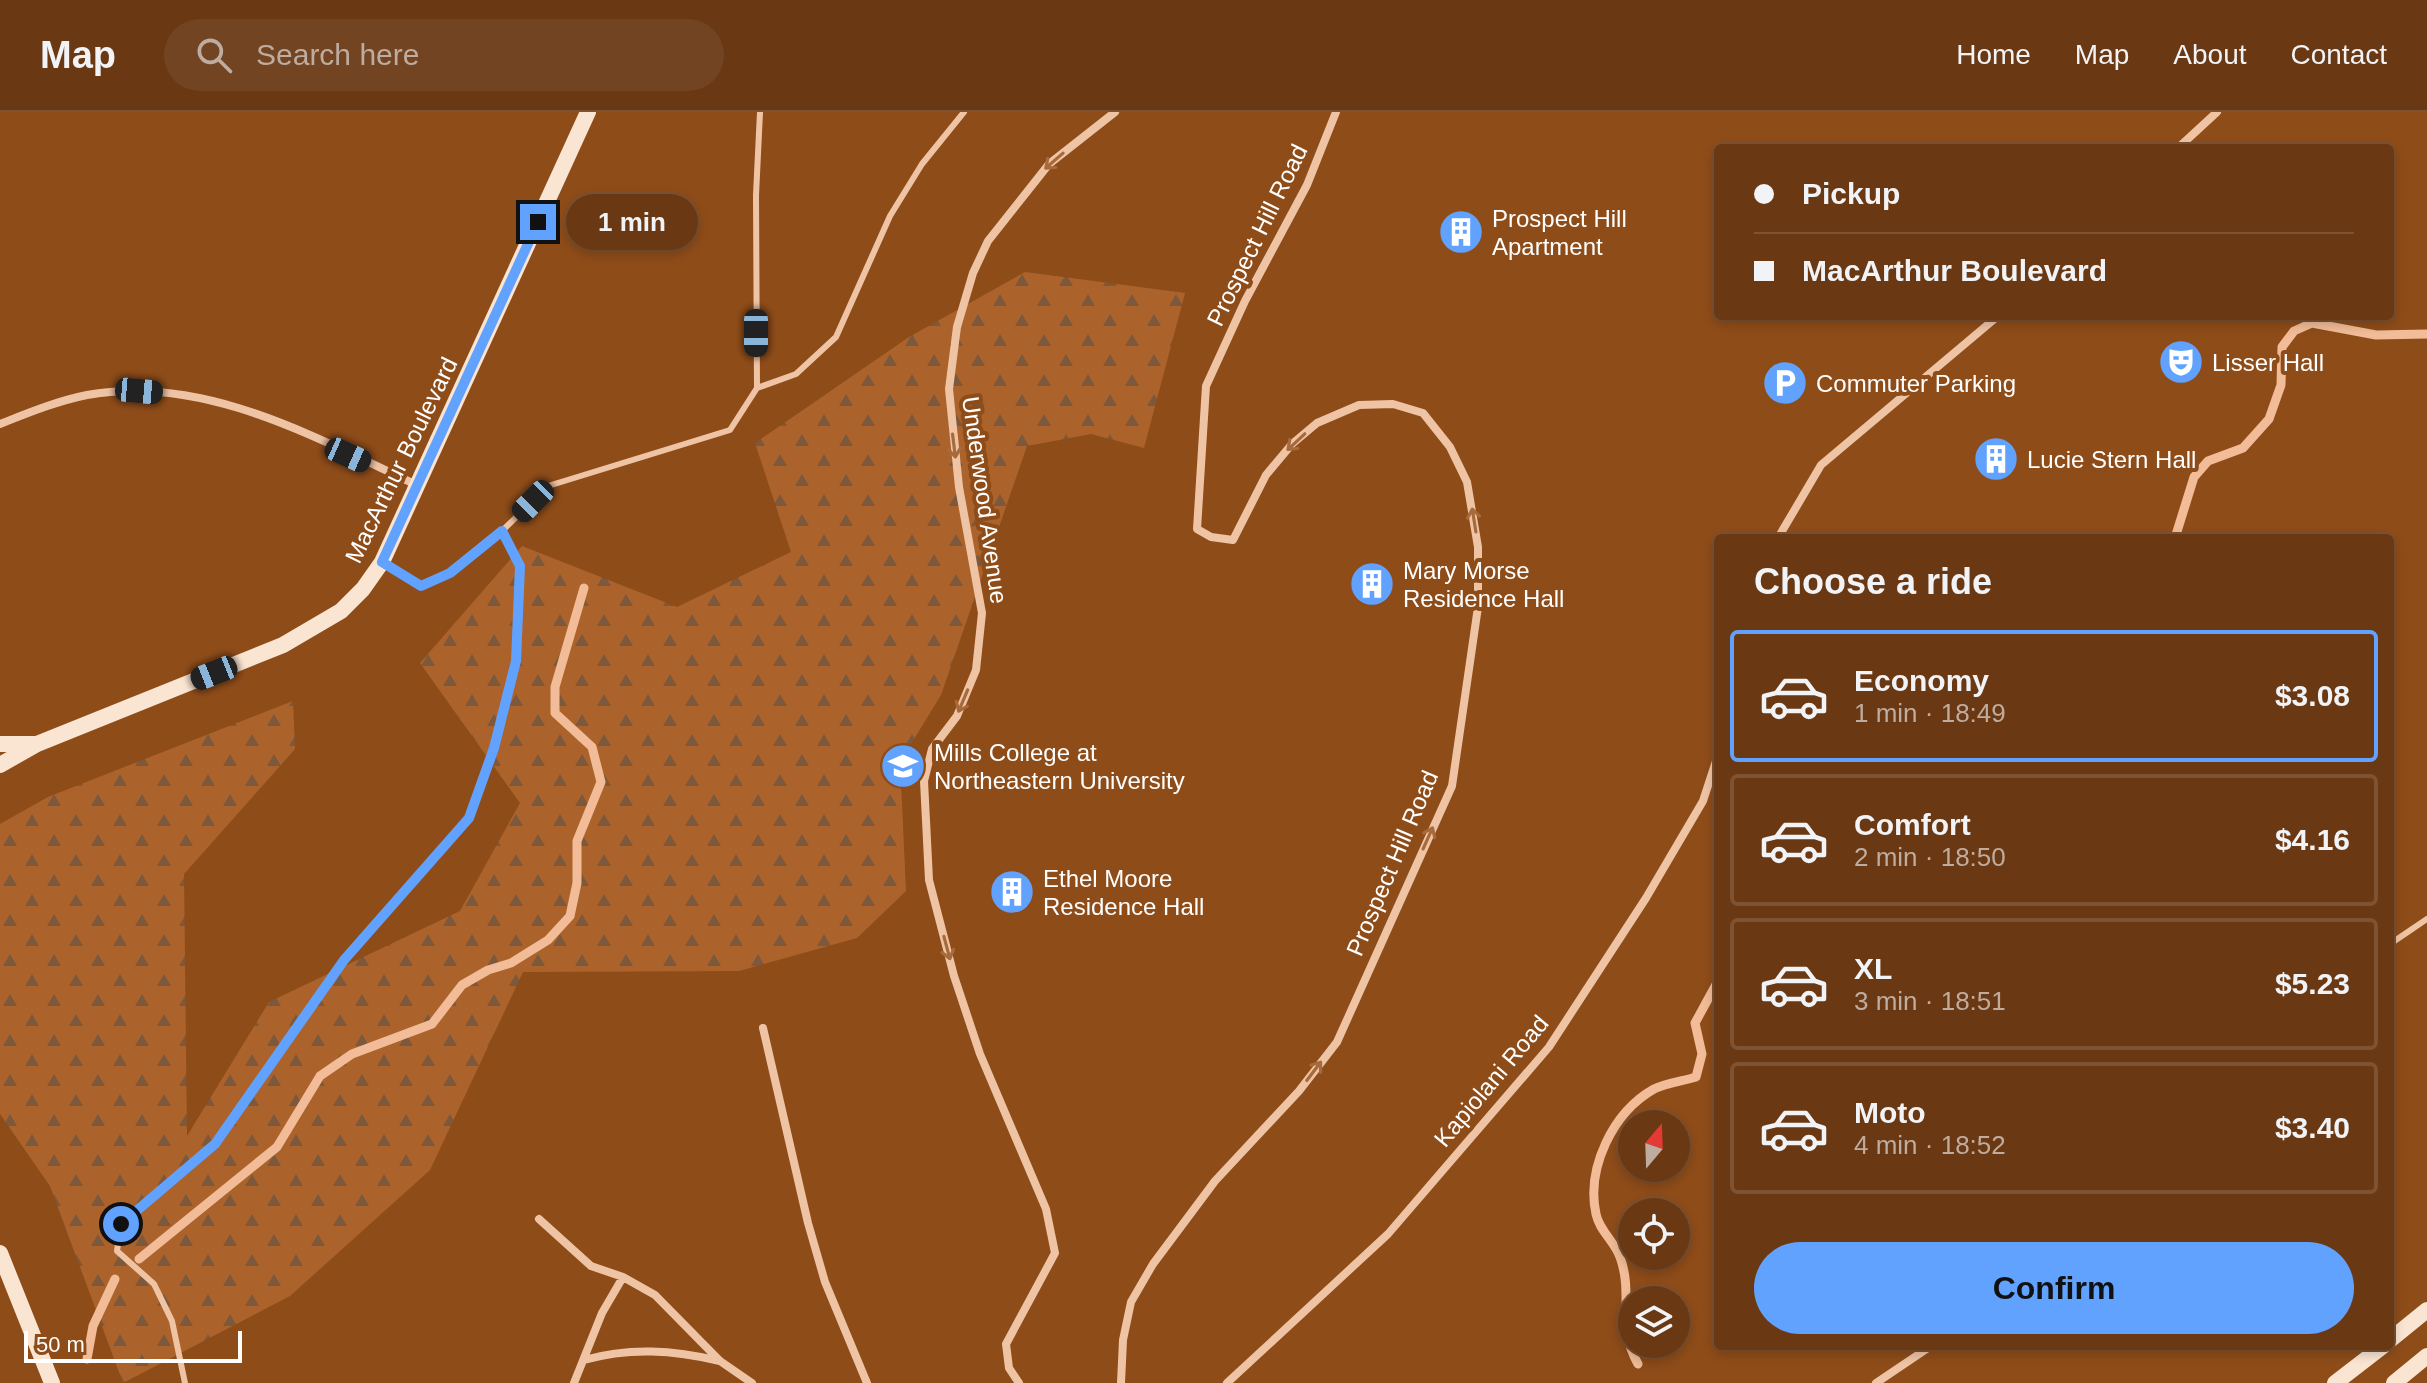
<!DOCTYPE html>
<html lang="en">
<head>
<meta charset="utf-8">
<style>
	:root { --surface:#6a3913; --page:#724421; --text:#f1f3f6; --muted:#beaca0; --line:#7d5333; --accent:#62a2ff }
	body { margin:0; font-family:Helvetica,sans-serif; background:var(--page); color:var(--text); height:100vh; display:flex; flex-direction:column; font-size:30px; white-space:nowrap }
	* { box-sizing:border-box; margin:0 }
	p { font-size:26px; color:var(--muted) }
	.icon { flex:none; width:44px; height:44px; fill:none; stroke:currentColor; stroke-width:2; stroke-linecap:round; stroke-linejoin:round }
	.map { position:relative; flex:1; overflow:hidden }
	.sheet { position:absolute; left:1714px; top:422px; width:680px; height:816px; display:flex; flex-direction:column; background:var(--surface); border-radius:8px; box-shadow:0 4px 12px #0003,0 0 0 2px var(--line) }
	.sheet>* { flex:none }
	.hud { position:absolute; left:1714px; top:32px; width:680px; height:176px; border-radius:8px; box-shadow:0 4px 12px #0003,0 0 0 2px var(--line); display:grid; align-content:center; height:176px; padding:0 40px; background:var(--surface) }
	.needle { width:52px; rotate:19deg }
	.controls { position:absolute; left:1618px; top:998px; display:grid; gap:16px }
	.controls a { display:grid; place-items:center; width:72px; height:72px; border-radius:50%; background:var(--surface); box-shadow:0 4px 12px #0003,0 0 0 2px var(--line); font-size:40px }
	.scale { position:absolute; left:24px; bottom:20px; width:218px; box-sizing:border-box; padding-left:8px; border:4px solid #fff; border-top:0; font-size:22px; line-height:28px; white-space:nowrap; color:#fff; -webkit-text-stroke:6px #8e4c19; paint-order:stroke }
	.end { position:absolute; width:36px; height:36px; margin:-18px; border:10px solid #62a2ff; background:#111; box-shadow:0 0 0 4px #111 }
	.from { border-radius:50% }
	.bubble { position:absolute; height:56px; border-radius:28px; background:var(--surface); box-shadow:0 4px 12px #0003,0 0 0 2px var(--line); font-size:26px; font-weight:600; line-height:56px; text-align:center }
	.car { position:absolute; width:24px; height:48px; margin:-24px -12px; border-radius:10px; box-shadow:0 0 6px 2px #0007; background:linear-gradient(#222 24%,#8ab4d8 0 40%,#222 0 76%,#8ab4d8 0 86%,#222 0) }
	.hud b { display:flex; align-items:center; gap:28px; height:76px; font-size:30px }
	.hud b+b { border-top:2px solid var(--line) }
	.hud i { width:20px; height:20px; background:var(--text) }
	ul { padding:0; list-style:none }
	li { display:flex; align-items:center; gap:24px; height:132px; margin:0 16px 12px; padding:0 24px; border:4px solid var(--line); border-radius:8px }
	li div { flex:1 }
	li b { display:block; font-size:30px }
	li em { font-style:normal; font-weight:600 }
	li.current { border-color:var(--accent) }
	li>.icon { width:72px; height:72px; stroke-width:1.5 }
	h2 { padding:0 40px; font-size:36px; line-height:96px }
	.button { display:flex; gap:16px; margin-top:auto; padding:16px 40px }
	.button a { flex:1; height:92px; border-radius:48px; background:var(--accent); color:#111; font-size:32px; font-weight:600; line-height:92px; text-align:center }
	header { display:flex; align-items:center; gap:48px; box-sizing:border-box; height:112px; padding:0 40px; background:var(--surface); border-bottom:2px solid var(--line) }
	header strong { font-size:38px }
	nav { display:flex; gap:44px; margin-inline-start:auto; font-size:28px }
	.search { width:560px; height:72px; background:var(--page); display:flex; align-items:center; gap:20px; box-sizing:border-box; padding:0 28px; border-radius:44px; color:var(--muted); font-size:30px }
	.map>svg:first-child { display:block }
</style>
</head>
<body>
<header>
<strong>Map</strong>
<div class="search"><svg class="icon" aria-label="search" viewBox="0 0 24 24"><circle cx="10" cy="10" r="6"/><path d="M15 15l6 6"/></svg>Search here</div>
<nav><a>Home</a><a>Map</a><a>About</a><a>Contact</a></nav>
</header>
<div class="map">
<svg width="2427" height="1271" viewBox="0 0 2427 1271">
	<defs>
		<pattern id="forest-firs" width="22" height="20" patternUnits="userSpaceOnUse" patternTransform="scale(2)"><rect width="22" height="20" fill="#ac632b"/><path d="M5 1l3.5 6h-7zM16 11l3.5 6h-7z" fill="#7c583c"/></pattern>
	</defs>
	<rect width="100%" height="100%" fill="#8e4c19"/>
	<path fill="url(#forest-firs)" d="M1025,160L1185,181L1144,336L1091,322L1027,334L941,583L900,650L906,779L857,826L739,859L523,860L430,1058L290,1184L123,1271L50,1074L0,1002V712L48,685L293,589L295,637L184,762L187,1024L269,890L460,799L520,691L420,551L522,434L677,495L791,440L755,331L909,225Z"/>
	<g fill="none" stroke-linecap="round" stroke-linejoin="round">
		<path stroke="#f1bc97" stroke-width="9" d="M2175,426L2194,365L2208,349L2243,336L2269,307L2281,273L2282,235L2294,219L2312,211L2376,223L2427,222
			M139,1147L277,1035L320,964L352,942L432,912L462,873L488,858L511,851L548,828L570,804L577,771V729L601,670L592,635L555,601V575L584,476
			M87,1247L93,1214L115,1167
			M1638,1252C1616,1213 1634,1183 1620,1145C1615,1130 1599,1118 1596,1102C1586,1056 1613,1000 1654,977C1666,971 1683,969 1696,965L1702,942L1695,911L1718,869"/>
		<path stroke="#efc4a5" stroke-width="6" d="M757,276L796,262L836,225L890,104L922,52L964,0
			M383,450L421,474L450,461L502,419L548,374L730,318L757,276L756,83L760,0
			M2390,832L2427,807
			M185,1271L172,1209L154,1172L117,1139L121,1112L215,1032L344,848L469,706L494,636L516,549L520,454L502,419"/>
		<path stroke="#efc4a5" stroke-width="8" d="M2178,36L2217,0
			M0,312C28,301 57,289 87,283C205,262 316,326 419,374
			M1778,426L1821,353L1998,204
			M763,916L808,1111L825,1170L867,1271
			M539,1107L591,1154L623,1165L655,1183L720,1249L752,1271
			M584,1248C630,1235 673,1238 720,1249
			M574,1271L602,1201L623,1165
			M1019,1271L1009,1256L1006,1232L1055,1141L1046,1097L980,942L954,864L929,768L924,669L932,637L957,604L976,558L982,501L959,375L949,277L957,215L973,161L988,129L1049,52L1115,0
			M1121,1271L1123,1228L1131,1190L1153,1152L1215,1069L1299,979L1337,930L1452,674L1478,495V435L1467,370L1450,335L1423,301L1393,292L1359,293L1317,311L1292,332L1266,363L1233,428L1211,425L1197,417L1206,274L1245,189L1307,73L1336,0
			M1227,1271L1388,1122L1549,935L1646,786L1703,689L1718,643
			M1876,1271L1931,1234"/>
		<path stroke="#fae4d2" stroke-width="16" d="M0,632H35
			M0,653L37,632L283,533L341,499L363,477L382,450L588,0
			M0,1141L52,1271
			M2390,1228L2427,1198
			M2335,1271L2383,1234
			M2394,1271L2427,1244"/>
	</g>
	<defs><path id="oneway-shaft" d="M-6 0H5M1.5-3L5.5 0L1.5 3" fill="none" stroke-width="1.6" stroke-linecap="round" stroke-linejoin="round" transform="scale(2)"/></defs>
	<g stroke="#a66a3c">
		<use href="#oneway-shaft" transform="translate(1054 49) rotate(139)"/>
		<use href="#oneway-shaft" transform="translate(1296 330) rotate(137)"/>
		<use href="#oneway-shaft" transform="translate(954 334) rotate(83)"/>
		<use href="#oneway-shaft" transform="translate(1474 408) rotate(-99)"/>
		<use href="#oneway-shaft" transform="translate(963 589) rotate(113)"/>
		<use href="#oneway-shaft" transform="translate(1428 726) rotate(-66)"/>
		<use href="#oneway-shaft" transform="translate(947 836) rotate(75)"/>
		<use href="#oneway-shaft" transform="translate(1314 959) rotate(-53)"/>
	</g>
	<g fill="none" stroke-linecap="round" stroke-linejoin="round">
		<path stroke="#62a2ff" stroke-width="10" d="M121,1112L215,1032L344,848L469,706L494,636L516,549L520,454L502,419L450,461L421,474L382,450L538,110"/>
	</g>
	<defs>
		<g id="building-disc" transform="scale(2.3)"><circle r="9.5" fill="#62a2ff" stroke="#8e4c19"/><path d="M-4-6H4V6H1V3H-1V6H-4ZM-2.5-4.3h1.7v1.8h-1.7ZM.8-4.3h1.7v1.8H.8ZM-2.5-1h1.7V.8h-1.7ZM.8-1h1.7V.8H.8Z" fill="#fff"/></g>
		<g id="theatre-disc" transform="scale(2.3)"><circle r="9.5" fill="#62a2ff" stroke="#8e4c19"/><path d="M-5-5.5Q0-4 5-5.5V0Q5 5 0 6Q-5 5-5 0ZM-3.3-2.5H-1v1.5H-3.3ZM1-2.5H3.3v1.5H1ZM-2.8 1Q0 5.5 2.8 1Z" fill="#fff"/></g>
		<g id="parking-disc" transform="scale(2.3)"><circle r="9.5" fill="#62a2ff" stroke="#8e4c19"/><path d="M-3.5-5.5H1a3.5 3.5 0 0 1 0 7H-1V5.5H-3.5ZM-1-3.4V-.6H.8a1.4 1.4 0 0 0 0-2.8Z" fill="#fff"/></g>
		<g id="university-disc" transform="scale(2.3)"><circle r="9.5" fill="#62a2ff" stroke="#8e4c19"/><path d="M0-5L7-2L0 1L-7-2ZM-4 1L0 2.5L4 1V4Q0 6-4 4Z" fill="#fff"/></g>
	</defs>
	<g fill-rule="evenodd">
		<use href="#building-disc" x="1461" y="120"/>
		<use href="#theatre-disc" x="2181" y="250"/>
		<use href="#parking-disc" x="1785" y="271"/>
		<use href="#building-disc" x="1996" y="347"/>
		<use href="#building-disc" x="1372" y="472"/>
		<use href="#university-disc" x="903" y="654"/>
		<use href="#building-disc" x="1012" y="780"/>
	</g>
	<g text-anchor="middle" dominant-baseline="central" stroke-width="8" stroke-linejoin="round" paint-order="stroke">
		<g font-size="24" fill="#fff" stroke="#8e4c19" text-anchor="start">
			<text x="1492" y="106">Prospect Hill<tspan x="1492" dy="28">Apartment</tspan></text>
			<text x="2212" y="250">Lisser Hall</text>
			<text x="1816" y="271">Commuter Parking</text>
			<text x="2027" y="347">Lucie Stern Hall</text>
			<text x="1403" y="458">Mary Morse<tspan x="1403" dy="28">Residence Hall</tspan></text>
			<text x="934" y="640">Mills College at<tspan x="934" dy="28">Northeastern University</tspan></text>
			<text x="1043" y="766">Ethel Moore<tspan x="1043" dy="28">Residence Hall</tspan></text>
		</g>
		<g font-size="24" fill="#fff" stroke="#8e4c19">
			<text transform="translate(1257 123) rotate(-64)">Prospect Hill Road</text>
			<text transform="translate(401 348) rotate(-64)">MacArthur Boulevard</text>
			<text transform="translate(985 388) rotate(82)">Underwood Avenue</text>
			<text transform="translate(1392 751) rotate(-67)">Prospect Hill Road</text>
			<text transform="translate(1491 969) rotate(-50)">Kapiolani Road</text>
		</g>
	</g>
</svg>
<div class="controls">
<a><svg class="needle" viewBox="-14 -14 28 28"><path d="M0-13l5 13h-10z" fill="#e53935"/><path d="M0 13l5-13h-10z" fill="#beaca0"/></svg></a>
<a><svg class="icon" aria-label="locate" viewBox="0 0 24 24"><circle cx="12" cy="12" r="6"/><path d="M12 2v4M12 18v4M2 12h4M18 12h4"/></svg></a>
<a><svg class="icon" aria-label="layers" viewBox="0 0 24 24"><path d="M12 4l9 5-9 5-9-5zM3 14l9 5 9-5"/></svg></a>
</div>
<div class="scale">50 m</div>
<i class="end from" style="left:121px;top:1112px"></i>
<i class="end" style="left:538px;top:110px"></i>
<div class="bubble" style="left:566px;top:82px;width:132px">1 min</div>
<i class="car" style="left:756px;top:221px;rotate:180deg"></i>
<i class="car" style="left:139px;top:279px;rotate:95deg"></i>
<i class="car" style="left:348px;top:343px;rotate:114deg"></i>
<i class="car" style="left:533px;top:389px;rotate:225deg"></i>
<i class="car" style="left:214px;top:561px;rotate:248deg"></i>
<div class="hud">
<b><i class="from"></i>Pickup</b>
<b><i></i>MacArthur Boulevard</b>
</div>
<section class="sheet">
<h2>Choose a ride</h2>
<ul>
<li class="current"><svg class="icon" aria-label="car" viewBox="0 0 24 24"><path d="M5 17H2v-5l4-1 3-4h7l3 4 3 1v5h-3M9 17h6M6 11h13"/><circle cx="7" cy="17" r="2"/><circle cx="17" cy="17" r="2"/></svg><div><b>Economy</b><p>1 min · 18:49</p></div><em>$3.08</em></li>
<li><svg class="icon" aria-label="car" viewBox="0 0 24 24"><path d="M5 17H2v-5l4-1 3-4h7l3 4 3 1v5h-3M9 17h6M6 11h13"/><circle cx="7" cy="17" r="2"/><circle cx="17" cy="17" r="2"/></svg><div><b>Comfort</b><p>2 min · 18:50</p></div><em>$4.16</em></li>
<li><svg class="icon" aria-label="car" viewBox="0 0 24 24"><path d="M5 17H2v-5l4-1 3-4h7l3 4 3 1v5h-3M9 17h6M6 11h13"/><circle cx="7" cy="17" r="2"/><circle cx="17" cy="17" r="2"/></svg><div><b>XL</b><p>3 min · 18:51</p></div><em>$5.23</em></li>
<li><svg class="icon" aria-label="car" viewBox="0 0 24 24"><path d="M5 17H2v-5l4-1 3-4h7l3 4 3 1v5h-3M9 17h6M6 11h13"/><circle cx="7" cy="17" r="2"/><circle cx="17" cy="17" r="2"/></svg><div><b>Moto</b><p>4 min · 18:52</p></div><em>$3.40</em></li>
</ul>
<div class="button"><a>Confirm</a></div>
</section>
</div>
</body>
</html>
